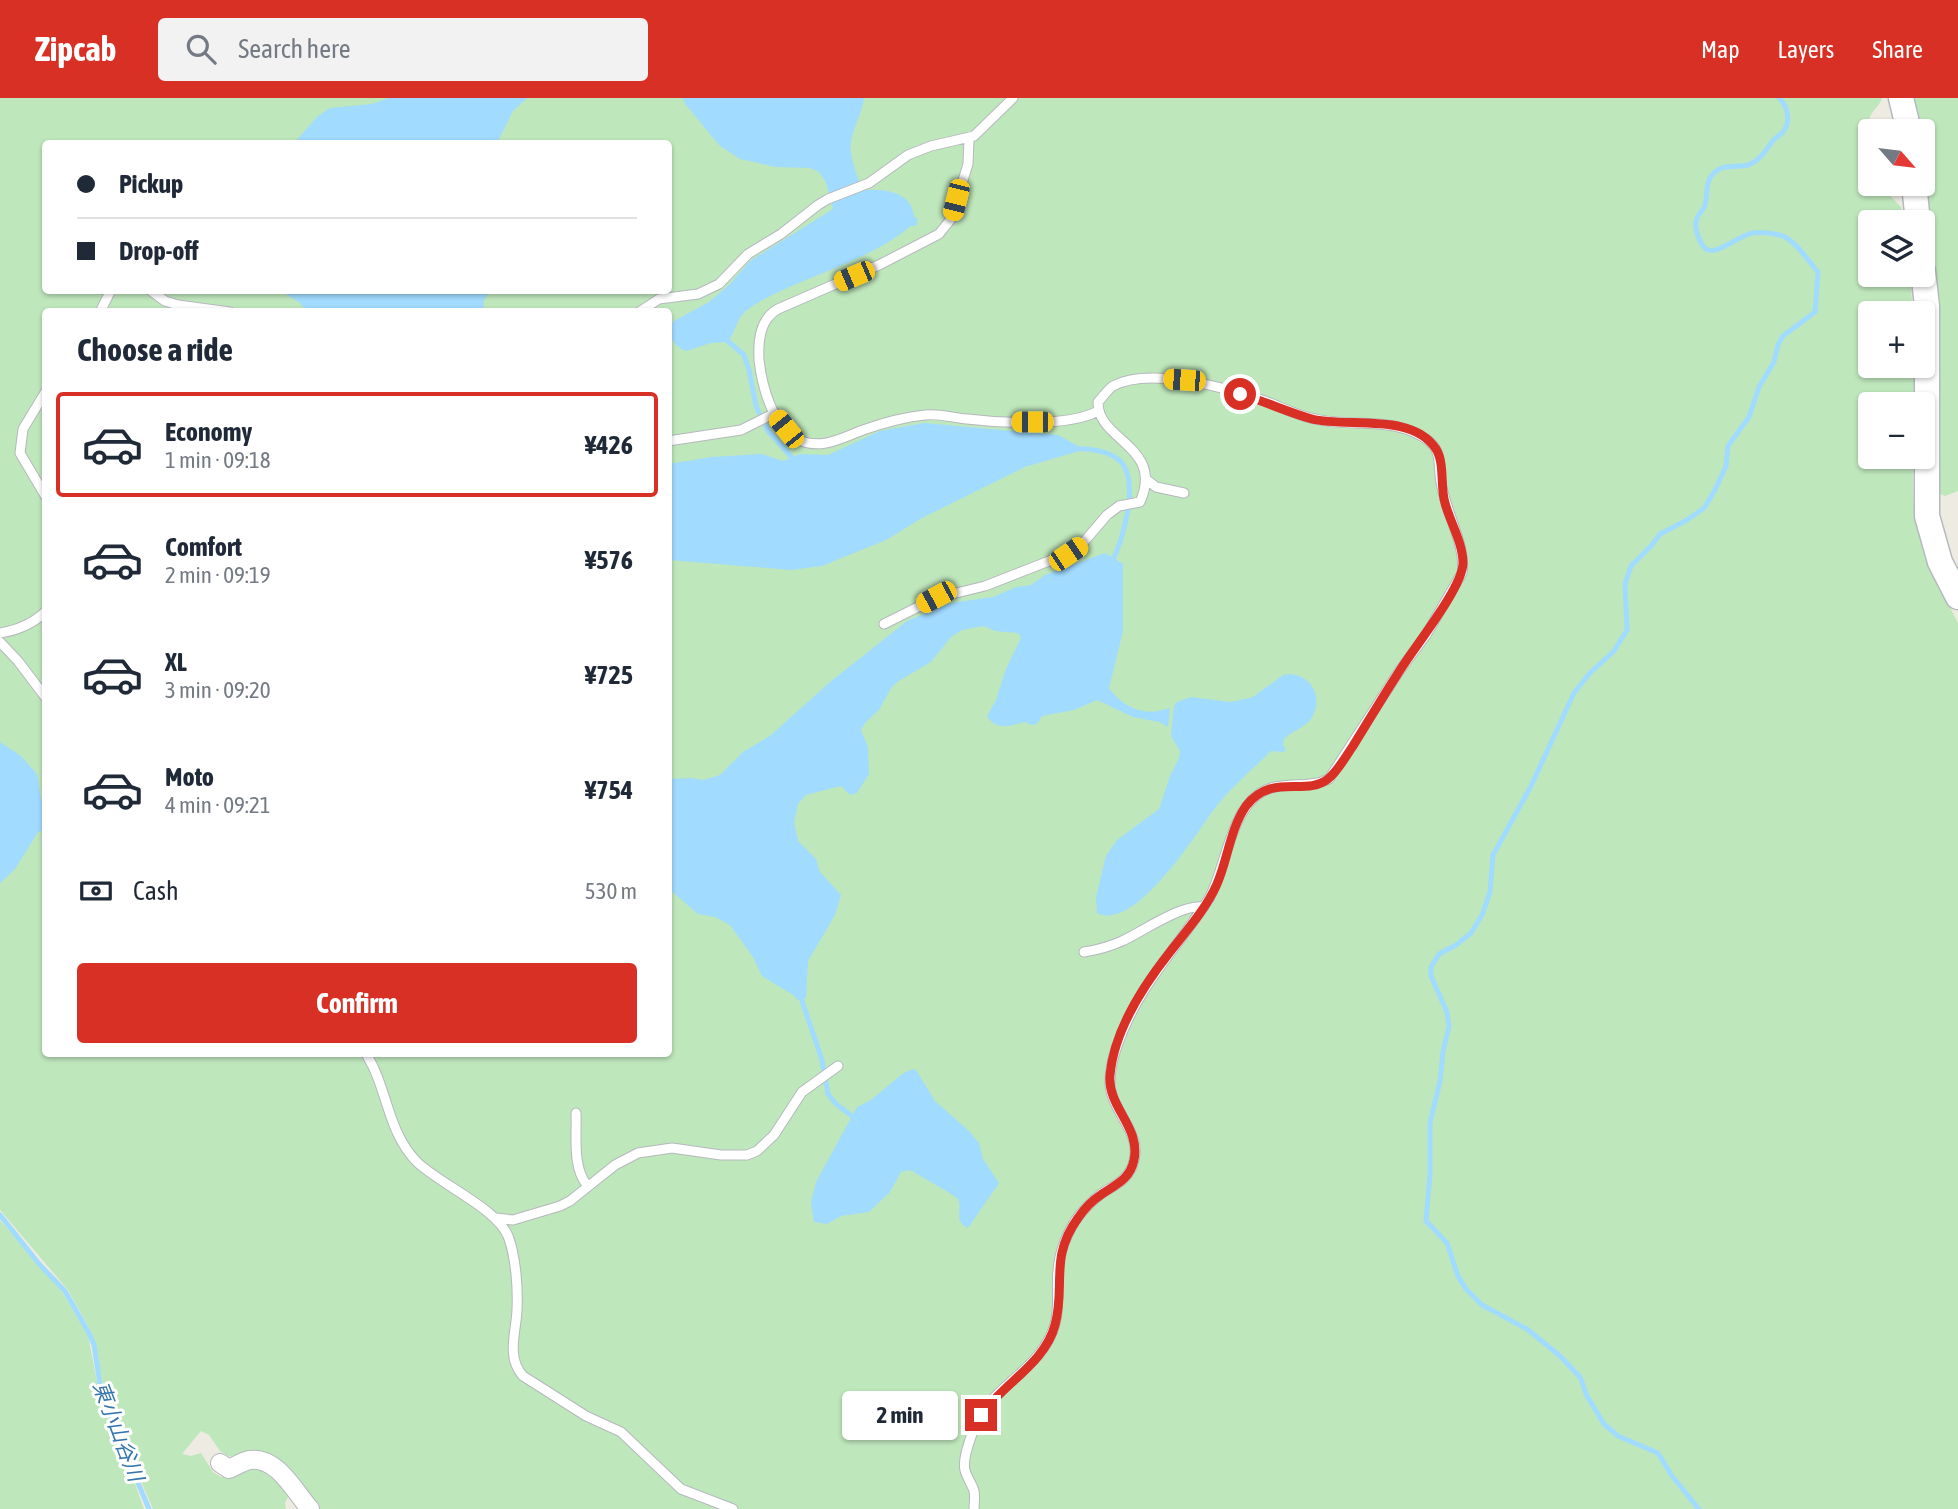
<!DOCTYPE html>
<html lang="en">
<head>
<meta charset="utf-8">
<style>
	:root { --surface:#fff; --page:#f2f2f3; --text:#1f2937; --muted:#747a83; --line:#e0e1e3; --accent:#d93025 }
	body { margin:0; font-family:"Asap Condensed","Noto Sans JP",sans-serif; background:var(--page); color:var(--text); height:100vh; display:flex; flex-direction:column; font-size:26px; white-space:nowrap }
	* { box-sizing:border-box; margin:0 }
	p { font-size:23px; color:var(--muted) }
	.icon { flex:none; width:38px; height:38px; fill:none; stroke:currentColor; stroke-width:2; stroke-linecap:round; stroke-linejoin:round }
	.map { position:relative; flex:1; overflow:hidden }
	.drawer { position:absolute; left:42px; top:210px; width:630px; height:749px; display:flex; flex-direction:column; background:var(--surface); border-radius:7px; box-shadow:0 2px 5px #0004 }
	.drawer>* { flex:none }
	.top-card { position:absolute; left:42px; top:42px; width:630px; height:154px; border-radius:7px; box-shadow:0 2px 5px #0004; display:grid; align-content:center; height:154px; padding:0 35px; background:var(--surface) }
	.needle { width:46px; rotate:118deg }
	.controls { position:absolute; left:1858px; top:21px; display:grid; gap:14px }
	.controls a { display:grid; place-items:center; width:77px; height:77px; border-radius:7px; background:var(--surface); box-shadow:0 2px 5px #0004; font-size:35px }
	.end { position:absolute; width:32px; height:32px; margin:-16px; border:9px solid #d93025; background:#fff; box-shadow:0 0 0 4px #fff }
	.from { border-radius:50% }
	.bubble { position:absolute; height:49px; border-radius:7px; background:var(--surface); box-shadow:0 2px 5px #0004; font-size:23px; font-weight:700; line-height:49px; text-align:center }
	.car { position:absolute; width:21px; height:42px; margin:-21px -10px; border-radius:9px; box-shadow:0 0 5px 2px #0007; background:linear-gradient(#f5c518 24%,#345 0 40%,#f5c518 0 76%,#345 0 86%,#f5c518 0) }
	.top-card b { display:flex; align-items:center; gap:24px; height:66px; font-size:26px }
	.top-card b+b { border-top:2px solid var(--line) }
	.top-card i { width:18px; height:18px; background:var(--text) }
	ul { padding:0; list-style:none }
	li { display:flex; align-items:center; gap:21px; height:105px; margin:0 14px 10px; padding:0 21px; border:4px solid transparent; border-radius:7px }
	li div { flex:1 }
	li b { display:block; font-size:26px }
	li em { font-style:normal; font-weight:700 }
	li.on { border-color:var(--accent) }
	li>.icon { width:63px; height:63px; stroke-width:1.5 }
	h2 { padding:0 35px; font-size:32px; line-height:84px }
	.pay { display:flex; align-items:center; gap:18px; height:77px; padding:0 35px; font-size:26px }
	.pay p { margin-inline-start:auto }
	.button { display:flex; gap:14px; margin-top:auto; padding:14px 35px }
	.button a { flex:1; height:80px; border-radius:7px; background:var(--accent); color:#fff; font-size:28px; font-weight:700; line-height:80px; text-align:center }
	header { display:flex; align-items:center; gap:42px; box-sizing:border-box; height:98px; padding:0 35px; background:var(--accent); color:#fff }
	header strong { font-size:33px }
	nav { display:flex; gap:38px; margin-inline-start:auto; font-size:24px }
	.search { width:490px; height:63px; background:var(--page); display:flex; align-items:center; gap:18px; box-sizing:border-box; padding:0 24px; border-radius:7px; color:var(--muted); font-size:26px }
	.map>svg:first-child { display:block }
</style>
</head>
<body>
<header>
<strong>Zipcab</strong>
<div class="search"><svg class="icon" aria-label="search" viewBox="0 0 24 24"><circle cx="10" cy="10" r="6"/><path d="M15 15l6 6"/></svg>Search here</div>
<nav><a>Map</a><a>Layers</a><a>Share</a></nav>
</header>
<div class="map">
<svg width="1958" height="1411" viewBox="0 0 1958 1411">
	<rect width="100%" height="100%" fill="#eeebe2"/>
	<path fill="#bfe7bc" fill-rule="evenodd" d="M0,0H1882C1880,7 1873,12 1870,19C1864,34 1871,68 1871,86H1879L1901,109L1903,124H1871V177H1910L1913,215H1871V268H1915L1913,306H1871V359H1913C1913,382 1912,407 1917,430C1925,461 1943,496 1958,525V1411H318L283,1372L228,1358L220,1353L209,1337L201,1333L182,1356L191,1358L201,1355L213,1374L221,1379C266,1373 254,1355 290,1395L285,1405L286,1411H153L106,1302L92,1235L68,1192L0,1112ZM46,46H668V192H46ZM46,214H668V956H46Z
		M1911,0H1958V393L1945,398L1940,396L1934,385V210L1923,79V33H1918Z
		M0,1122L63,1195L88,1237L101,1304L134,1383L144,1411H0Z"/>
	<path fill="#a1dbff" d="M389,0H527L513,13L497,45H294L318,18L330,10L372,6Z
		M682,0H864C862,15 854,28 851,43C849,59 857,77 862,92C882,91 912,92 914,119L918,120L916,128H911C877,156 834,170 794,187C778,194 760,202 746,213C735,222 736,235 727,244L711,245L686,253C675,249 671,241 668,231L674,223L709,204L730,186L750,163L833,111L826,84L819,74L810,70L776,69L740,61L720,48L686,7Z
		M280,193L490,192V193L484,202L483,213L308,214L299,204Z
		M924,325L1058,337L1078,348L1076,354L1025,369L922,420L886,442L822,468L791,472L669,462V366L712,359L762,356L783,363L800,356L828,357L880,333Z
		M1105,455L1123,466V533L1109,590C1125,611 1144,619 1170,610L1168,629L1159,624L1133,619L1097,602L1074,612L1042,618L1037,626L1031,627L1025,624C1011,628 996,633 987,618L996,602L1005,573L1021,540L1018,535L995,533L984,528L962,532L951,539L931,564L897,584L891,590L879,612L865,625L861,632L868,649L869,676L857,695L850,697L841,688L806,697L798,706L794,724L798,743L816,761L820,774L841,797L835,817L808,863L806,900L798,902L793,897L762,878L753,859L730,827L715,819L698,816L669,791V681L691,680L703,682L720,677L743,654L770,638L830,584L907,523L951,505L993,499L1016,489L1031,487L1045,477Z
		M1290,576C1313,578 1324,601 1311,621C1304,630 1292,633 1284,641L1283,647L1286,651L1284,654L1271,653C1254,670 1234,687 1218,706C1198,732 1136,835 1097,815L1096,799L1106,758L1117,742L1159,711L1170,678L1179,660L1180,653L1171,638L1174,608L1177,604L1191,599L1230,604L1241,602L1253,599L1283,577Z
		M0,644L21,658L37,676L41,701L45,708V732L38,734L15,771L0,785Z
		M913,971L916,972L935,1003L969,1033L979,1045L983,1061L999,1085L968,1130C953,1123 963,1113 958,1101C956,1098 917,1076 910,1072L901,1074L890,1094L869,1114L841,1118L827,1126L814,1124L811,1104L816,1084L857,1009L871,1002L902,976Z"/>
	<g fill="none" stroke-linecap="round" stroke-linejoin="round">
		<path stroke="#a1dbff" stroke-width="5" d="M723,239L744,257L749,272L756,308L768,333L795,363
			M1071,351C1087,350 1111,352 1122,365C1139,386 1123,443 1111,465
			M800,897L822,962L828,996L836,1006L852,1018
			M0,1117L40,1167L65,1193L89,1235L94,1247L102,1299L149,1411
			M1699,1411L1672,1378L1658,1355L1618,1338L1604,1326L1587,1298L1580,1279L1560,1258L1527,1231L1482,1207L1466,1191L1458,1178L1447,1145L1426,1123L1430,1077V1025L1440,983L1443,954L1449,928L1447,914L1431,878V869L1439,856L1456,847L1471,835L1482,817L1490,794L1493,757L1530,690L1574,595L1590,575L1614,553L1627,532L1625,486L1631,468L1652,447L1660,436L1687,422L1704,410L1714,394L1726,368L1728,348L1749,319L1759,289L1774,264L1778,247L1783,238L1815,214L1818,174C1808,163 1798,146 1785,139C1777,135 1761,134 1753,135C1740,136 1715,160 1705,150C1699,144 1693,128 1697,120C1699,115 1704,112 1705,107C1708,96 1705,84 1713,76C1722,65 1736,70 1748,67C1758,64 1766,53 1771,45C1774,40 1779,38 1783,34C1791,24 1788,8 1779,0"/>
		<g stroke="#b5b8bd" stroke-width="11">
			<path id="lane" d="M969,41L968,66L951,121L939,136L879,167L778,211C760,221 758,242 759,262C762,288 772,327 797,341C820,353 842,340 863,332C883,325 904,319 925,317C939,315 953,320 967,321C1001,325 1069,329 1098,313
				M150,192L165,203L178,207L230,214
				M100,214L111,192
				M639,214L659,201L698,196L719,186L748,156L781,136L818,107L828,101L869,85L908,57L931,48L974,38L1013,0
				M46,293L23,331L20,355L46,399
				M668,343L741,332L775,315
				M1146,381L1156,389L1184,395
				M884,526L936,500L985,488L1067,456L1083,445L1107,417L1119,408L1140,404C1165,348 1097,343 1098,304C1103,299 1107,292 1113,288C1148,268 1228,290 1265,303C1281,309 1298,318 1315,321C1353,330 1395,317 1429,343C1440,352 1439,364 1440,377C1442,409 1467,446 1462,475L1426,537L1400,572L1329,681C1310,690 1291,684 1271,690C1231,702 1227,767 1210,799C1177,851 1138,887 1117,948C1113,959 1110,972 1110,984C1110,1015 1146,1035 1132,1069C1125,1084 1114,1087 1101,1096C1091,1104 1082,1113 1075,1123C1066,1138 1059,1155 1058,1173C1056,1190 1060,1209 1055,1226C1046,1260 1013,1279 991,1303C978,1317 971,1336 966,1355C962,1373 966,1375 973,1390C976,1396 974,1404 974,1411
				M0,535C19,532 33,526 46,513
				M0,544L18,563L46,600
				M1084,854C1097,852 1109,849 1122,843C1142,834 1183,805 1204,809
				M366,956C388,990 387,1035 418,1065C442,1087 497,1111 508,1138C516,1159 518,1190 517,1212C516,1235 506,1259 523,1278L586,1318L621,1334L681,1391L733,1411
				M576,1015C577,1037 572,1069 587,1087
				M496,1120L513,1122L560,1108L570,1103L615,1067L638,1055L672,1050L721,1057H747L757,1053L774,1037L802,994L838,968"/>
		</g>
		<g stroke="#b5b8bd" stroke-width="20">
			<path id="street" d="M220,1365L229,1371C236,1368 243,1363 250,1362C277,1358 295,1394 310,1411"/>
		</g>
		<g stroke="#b5babf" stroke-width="27">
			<path id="secondary" d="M1901,0L1909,33
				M1914,86L1918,124
				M1923,173L1927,208V418L1940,464L1958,499"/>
		</g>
		<use href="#lane" stroke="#fff" stroke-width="9"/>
		<use href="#street" stroke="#fff" stroke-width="18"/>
		<use href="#secondary" stroke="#fff" stroke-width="24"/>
	</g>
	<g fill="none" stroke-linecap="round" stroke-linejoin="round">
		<path stroke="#d93025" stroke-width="9" d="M981,1317C1003,1286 1045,1265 1055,1227C1066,1187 1049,1160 1078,1120C1084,1111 1093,1102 1102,1096C1117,1086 1130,1081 1134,1062C1141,1029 1107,1009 1110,977C1114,933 1143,888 1170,854C1187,832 1206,811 1217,786C1228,761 1230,731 1246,708C1272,674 1305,699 1328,681C1338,673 1346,658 1353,648C1368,624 1382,600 1397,577C1411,553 1463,490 1463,465C1463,445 1450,424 1445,405C1440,389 1445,365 1436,351C1412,314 1347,330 1312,321C1287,314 1264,303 1240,296"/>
	</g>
	<g text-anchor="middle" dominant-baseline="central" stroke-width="6" stroke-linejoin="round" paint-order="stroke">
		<g font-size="21" font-style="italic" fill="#3676ad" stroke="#fff">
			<text transform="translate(119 1333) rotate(69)">東小山谷川</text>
		</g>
	</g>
</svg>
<div class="controls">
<a><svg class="needle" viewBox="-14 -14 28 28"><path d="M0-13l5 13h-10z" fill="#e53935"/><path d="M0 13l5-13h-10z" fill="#747a83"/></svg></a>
<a><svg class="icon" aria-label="layers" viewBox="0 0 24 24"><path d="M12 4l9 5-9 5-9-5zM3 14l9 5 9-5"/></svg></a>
<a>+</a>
<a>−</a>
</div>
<i class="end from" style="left:1240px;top:296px"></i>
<i class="end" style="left:981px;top:1317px"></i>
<div class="bubble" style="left:842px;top:1293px;width:116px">2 min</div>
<i class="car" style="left:956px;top:102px;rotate:194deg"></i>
<i class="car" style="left:854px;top:178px;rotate:247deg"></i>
<i class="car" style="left:1184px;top:282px;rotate:274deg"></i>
<i class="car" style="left:1032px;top:324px;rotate:270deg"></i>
<i class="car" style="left:786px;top:331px;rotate:321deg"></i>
<i class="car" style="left:1068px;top:456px;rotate:56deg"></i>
<i class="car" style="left:936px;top:499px;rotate:242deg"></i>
<div class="top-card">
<b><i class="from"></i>Pickup</b>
<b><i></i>Drop-off</b>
</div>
<section class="drawer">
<h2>Choose a ride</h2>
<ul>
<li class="on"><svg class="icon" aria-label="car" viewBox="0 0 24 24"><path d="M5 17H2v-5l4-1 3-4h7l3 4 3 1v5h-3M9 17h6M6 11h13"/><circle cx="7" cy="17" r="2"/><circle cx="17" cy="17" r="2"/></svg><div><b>Economy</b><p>1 min · 09:18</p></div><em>¥426</em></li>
<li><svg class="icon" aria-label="car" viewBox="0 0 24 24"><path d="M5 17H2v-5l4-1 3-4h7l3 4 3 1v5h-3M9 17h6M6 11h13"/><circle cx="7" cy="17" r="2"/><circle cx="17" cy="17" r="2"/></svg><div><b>Comfort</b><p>2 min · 09:19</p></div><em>¥576</em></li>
<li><svg class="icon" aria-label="car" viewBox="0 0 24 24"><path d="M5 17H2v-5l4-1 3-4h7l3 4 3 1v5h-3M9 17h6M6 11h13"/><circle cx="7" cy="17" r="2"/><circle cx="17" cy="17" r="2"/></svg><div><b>XL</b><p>3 min · 09:20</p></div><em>¥725</em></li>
<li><svg class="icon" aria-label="car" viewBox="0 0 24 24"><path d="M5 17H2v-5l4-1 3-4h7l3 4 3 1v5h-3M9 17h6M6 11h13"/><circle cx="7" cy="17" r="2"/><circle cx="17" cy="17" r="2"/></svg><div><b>Moto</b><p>4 min · 09:21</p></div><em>¥754</em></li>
</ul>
<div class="pay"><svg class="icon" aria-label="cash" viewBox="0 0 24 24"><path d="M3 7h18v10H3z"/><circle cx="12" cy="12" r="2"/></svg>Cash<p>530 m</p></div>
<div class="button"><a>Confirm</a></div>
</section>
</div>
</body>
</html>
